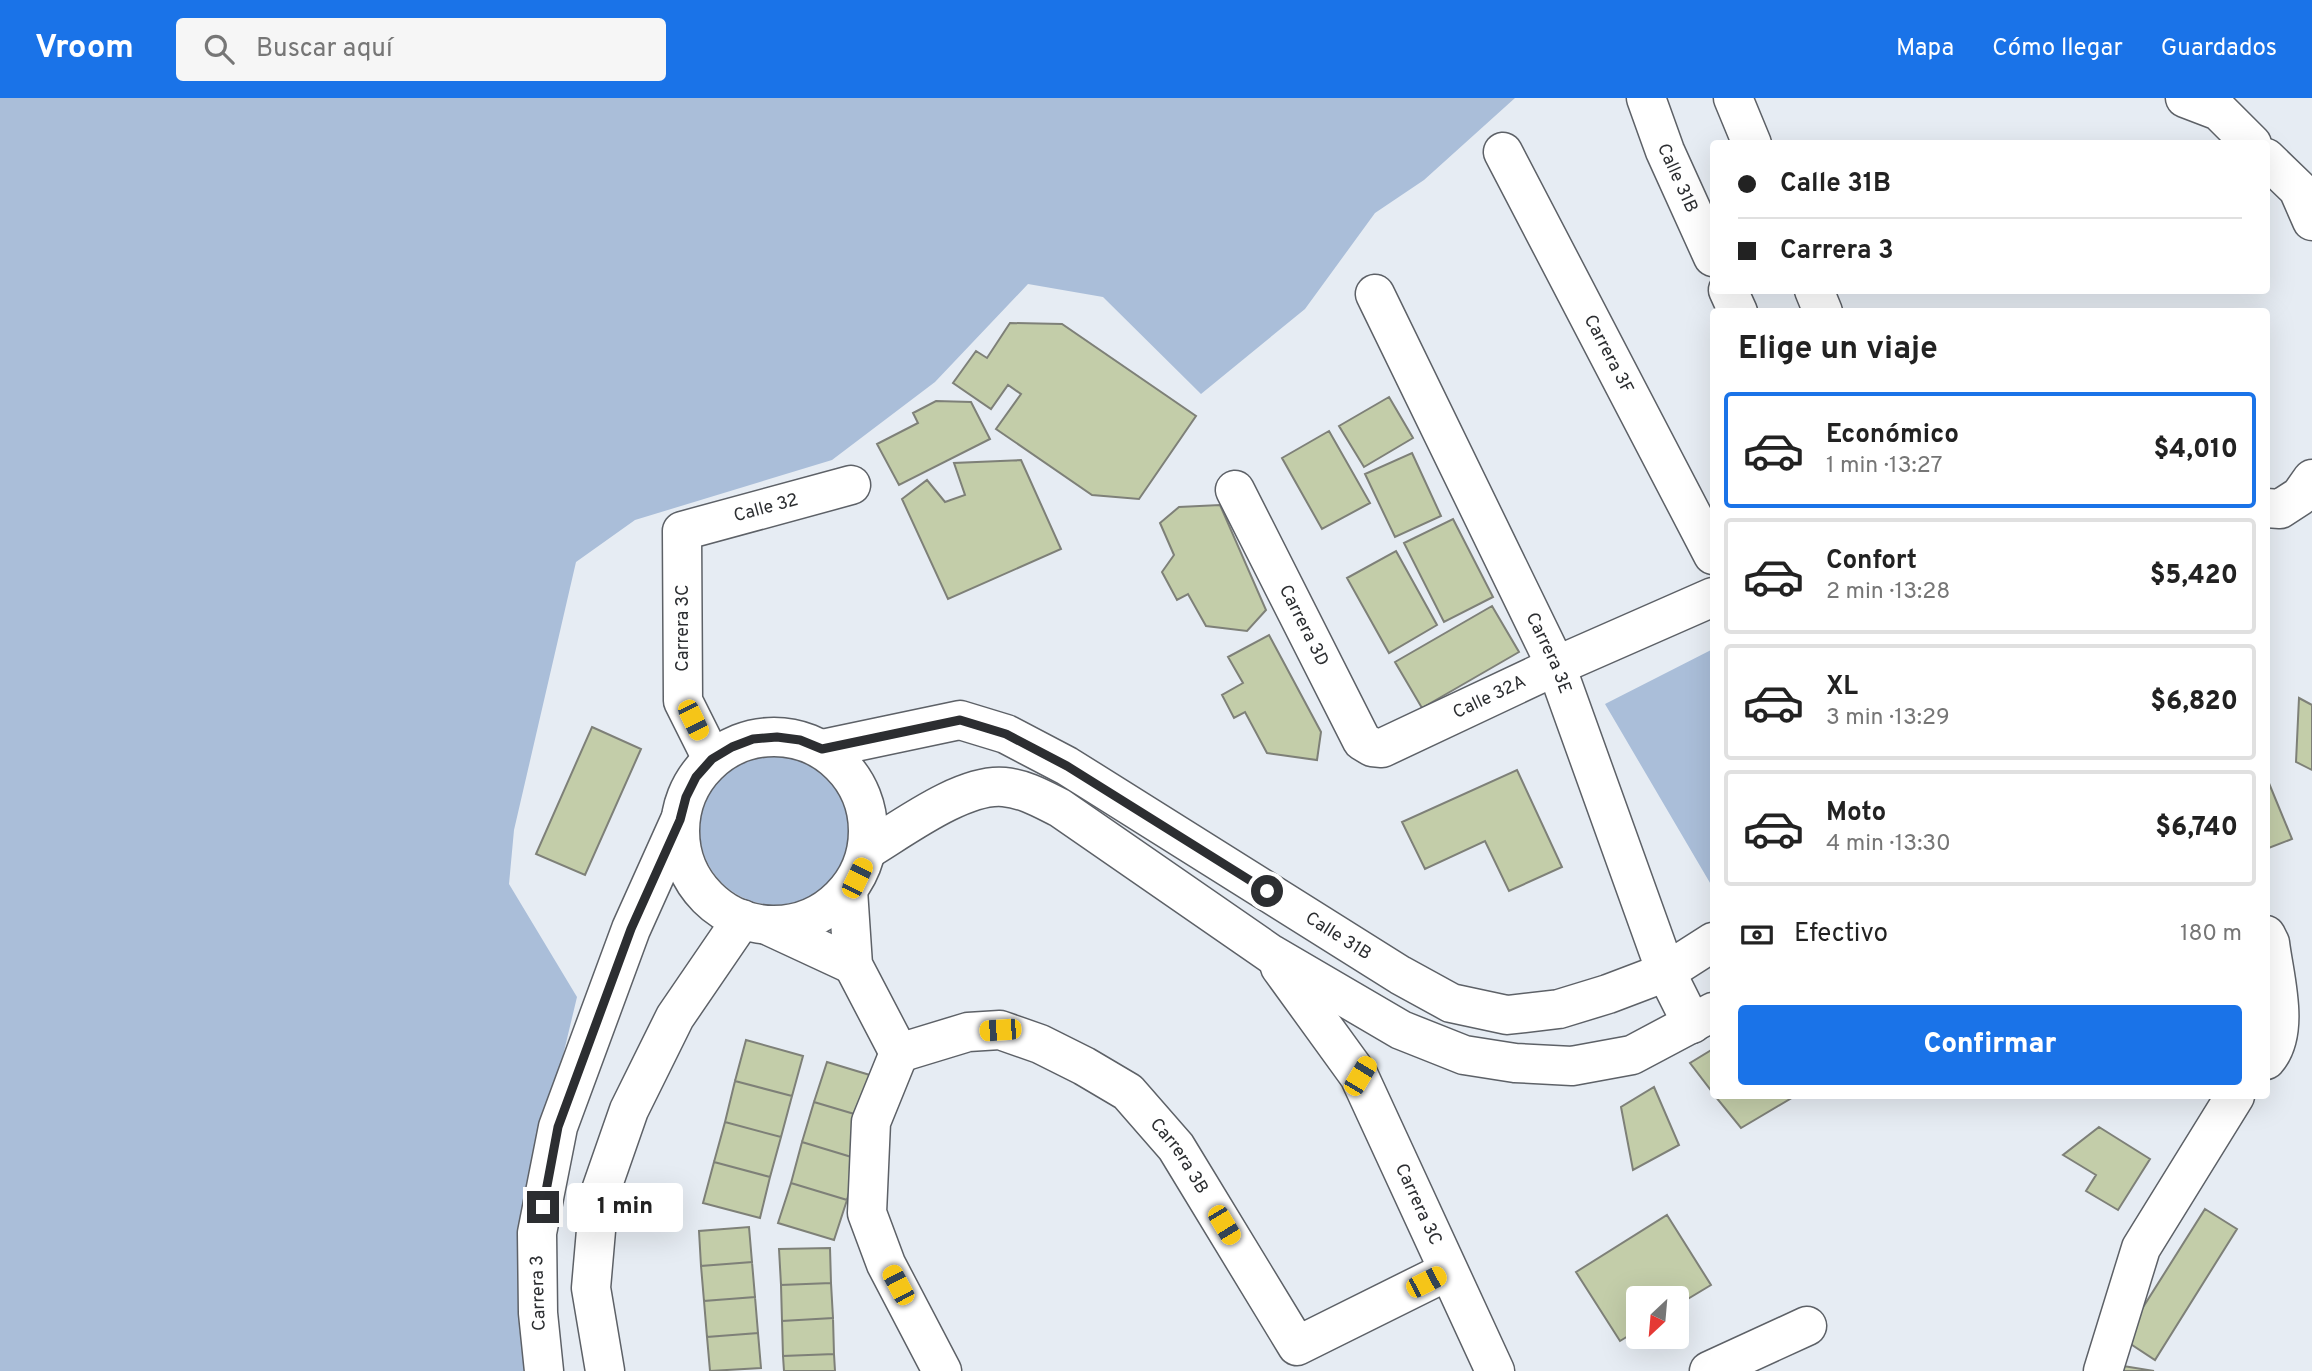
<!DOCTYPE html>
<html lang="es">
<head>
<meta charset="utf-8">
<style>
	:root { --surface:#fff; --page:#f6f6f6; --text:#222; --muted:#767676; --line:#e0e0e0; --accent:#1a73e8 }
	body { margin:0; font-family:Overpass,sans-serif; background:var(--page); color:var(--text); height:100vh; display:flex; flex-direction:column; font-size:26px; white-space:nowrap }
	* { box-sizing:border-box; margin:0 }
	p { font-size:23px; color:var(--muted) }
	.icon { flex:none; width:38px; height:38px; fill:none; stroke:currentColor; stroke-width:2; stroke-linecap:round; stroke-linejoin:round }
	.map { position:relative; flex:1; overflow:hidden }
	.panel { position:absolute; left:1710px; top:210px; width:560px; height:791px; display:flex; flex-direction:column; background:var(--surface); border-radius:7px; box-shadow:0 7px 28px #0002 }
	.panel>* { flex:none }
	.hud { position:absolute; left:1710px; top:42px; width:560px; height:154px; border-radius:7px; box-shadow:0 7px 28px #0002; display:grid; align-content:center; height:154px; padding:0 28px; background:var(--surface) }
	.needle { width:46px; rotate:206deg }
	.controls { position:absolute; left:1626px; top:1188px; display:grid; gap:14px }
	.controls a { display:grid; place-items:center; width:63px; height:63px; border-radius:7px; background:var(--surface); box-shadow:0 7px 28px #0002; font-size:35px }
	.end { position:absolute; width:32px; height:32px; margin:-16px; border:9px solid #2c2e31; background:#fff; box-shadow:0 0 0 4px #fff }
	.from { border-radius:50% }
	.bubble { position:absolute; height:49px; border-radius:7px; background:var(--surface); box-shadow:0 7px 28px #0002; font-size:23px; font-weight:800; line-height:49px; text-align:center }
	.car { position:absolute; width:21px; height:42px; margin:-21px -10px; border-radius:9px; box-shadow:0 0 5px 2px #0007; background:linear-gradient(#f5c518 24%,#345 0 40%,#f5c518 0 76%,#345 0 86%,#f5c518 0) }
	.hud b { display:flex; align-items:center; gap:24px; height:66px; font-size:26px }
	.hud b+b { border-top:2px solid var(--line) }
	.hud i { width:18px; height:18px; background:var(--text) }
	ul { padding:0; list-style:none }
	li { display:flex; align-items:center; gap:21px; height:116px; margin:0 14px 10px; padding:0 14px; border:4px solid var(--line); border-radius:7px }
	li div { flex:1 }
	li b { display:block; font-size:26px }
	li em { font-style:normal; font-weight:800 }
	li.selected { border-color:var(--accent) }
	li>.icon { width:63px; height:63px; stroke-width:1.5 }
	h2 { padding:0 28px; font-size:32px; line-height:84px }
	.pay { display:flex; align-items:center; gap:18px; height:77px; padding:0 28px; font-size:26px }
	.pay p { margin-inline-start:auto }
	.action { display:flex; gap:14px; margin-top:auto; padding:14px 28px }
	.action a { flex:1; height:80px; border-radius:7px; background:var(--accent); color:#fff; font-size:28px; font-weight:800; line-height:80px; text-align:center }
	header { display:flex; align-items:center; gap:42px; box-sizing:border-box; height:98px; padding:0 35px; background:var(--accent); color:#fff }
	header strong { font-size:33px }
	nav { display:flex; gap:38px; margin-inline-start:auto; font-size:24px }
	.search { width:490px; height:63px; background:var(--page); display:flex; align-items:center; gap:18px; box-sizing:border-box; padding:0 24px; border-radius:7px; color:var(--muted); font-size:26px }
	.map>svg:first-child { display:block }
</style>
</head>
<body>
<header>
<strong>Vroom</strong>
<div class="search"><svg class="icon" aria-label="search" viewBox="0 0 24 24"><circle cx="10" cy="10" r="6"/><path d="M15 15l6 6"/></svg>Buscar aquí</div>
<nav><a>Mapa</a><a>Cómo llegar</a><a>Guardados</a></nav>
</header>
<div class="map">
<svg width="2312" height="1273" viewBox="0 0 2312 1273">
	<rect width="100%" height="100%" fill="#e6ecf3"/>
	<path fill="#aabed9" d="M0,0H1515L1424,82L1375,115L1305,211L1201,296L1103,199L1028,186L935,284L832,362L635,422L576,464L514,732L509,786L577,899L538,1062L519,1230L530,1273H0Z
		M1713,551V790L1605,606Z
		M700 732a75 75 0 1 1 150 0a75 75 0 1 1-150 0Z"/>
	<path fill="#c3cda9" stroke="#7e8078" stroke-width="2" d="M1010,225L1062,226L1196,318L1139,401L1092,397L996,331L1021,296L1008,287L991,311L953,285L976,253L987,260Z
		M1389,299L1413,340L1364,369L1339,328Z
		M936,303L971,304L990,341L899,387L877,346L918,325L913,315Z
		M1329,333L1370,405L1322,431L1282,360Z
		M1412,355L1441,418L1395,439L1365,376Z
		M1021,362L1061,451L948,501L902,401L927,382L945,404L965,397L954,365Z
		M1220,407L1266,512L1247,533L1206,528L1188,496L1177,502L1162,474L1174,457L1160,425L1179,409Z
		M1453,421L1493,499L1444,524L1404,445Z
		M1396,453L1437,527L1389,555L1347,480Z
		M1492,508L1519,554L1422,610L1395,564Z
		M1269,537L1321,634L1317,662L1267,655L1245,614L1234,620L1222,597L1243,585L1228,559Z
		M2299,600L2312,607V672L2296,664Z
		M592,629L641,651L585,777L536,756Z
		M1517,672L1562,769L1509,793L1485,743L1425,771L1402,724Z
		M2266,678L2292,741L2266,751Z
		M746,942L803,958L792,998L735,983Z
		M1713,951V995L1690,965Z
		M827,964L883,981L871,1021L814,1004Z
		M735,983L792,998L781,1039L725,1024Z
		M1654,989L1679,1047L1633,1072L1621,1009Z
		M1715,998H1795L1741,1030Z
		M814,1004L871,1021L858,1061L802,1044Z
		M725,1024L781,1039L770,1079L714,1064Z
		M2099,1029L2150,1061L2118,1112L2086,1093L2096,1077L2063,1057Z
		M802,1044L858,1061L847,1102L791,1085Z
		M714,1064L770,1079L760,1120L703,1105Z
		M791,1085L847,1102L834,1142L778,1125Z
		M2205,1111L2237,1131L2155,1262L2123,1241Z
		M1667,1117L1711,1187L1676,1208V1200H1638V1232L1620,1243L1576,1174Z
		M749,1129L752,1164L701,1168L699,1133Z
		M830,1150L831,1185L781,1187L779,1151Z
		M752,1164L755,1199L704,1203L701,1168Z
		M831,1185L833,1220L782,1223L781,1187Z
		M755,1199L758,1235L707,1239L704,1203Z
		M833,1220L834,1256L783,1258L782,1223Z
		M758,1235L761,1270L710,1273L707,1239Z
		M834,1256L835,1273H784L783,1258Z
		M2117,1267L2154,1273H2116Z"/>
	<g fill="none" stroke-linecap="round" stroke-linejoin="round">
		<g stroke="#5d6167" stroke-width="41">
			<g id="minor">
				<path id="s1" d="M1646,0L1665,53L1713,159"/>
				<path d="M1733,0L1752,46"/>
				<path d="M2185,0L2219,13L2252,46"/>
				<path id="s2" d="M1503,54L1713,457"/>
				<path d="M2266,60L2298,91L2312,123"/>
				<path d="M1728,192L1738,214"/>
				<path d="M1814,192L1823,214"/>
				<path id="s3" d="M1375,196L1556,568L1666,874L1692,926"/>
				<path id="s4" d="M1235,392L1362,643L1372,649L1382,650L1556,568L1713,499"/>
				<path d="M2266,410L2280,411L2300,398L2312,381"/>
				<circle cx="774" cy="733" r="94"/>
				<path id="s5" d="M822,651L960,622L1006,636L1067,668L1400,877L1451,905L1507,917L1559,911L1608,896L1666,874L1713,844"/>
				<path id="s6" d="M712,661L683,603L682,433L851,387"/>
				<path d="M867,752C902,731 963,685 1004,689C1025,691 1042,701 1060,710L1271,856L1401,932L1464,957L1515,965L1572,968L1632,957L1713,914"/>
				<path d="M848,792L853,867L899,955"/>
				<path d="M767,827L853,867"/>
				<path d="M2266,837L2270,845C2274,879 2291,934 2266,962"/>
				<path id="s7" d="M1280,869L1359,978L1495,1273"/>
				<path id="s8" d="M899,955L968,934L1000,932L1040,946L1084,968L1128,994L1176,1049L1297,1248L1448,1173"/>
				<path d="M899,955L871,1024L867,1115L886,1166L942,1273"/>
				<path d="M544,1273L538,1215L537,1135L558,1029L631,831L680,722"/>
				<path d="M605,1273L591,1190L599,1098L629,1012L675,919L742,821"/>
				<path d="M1709,1273L1807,1228"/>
				<path d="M2103,1273L2141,1150L2235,998"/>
			</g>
		</g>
		<use href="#minor" stroke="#fff" stroke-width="38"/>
	</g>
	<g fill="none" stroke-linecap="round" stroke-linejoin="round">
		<path stroke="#2c2e31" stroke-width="9" d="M543,1109L558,1029L631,831L680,722L686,699L696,679L712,661L732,649L753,641L777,639L800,642L822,651L960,622L1006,636L1067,668L1267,793"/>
	</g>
	<g text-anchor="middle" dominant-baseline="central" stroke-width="5" stroke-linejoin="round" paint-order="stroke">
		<g font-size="18" fill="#2c2e31" stroke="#fff">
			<text stroke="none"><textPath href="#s1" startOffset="86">Calle 31B</textPath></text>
			<text stroke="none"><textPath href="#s2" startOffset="228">Carrera 3F</textPath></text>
			<text stroke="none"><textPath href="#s6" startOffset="322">Calle 32</textPath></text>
			<text stroke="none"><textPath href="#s4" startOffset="152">Carrera 3D</textPath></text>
			<text transform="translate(683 530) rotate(-90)">Carrera 3C</text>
			<text stroke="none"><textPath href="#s3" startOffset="399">Carrera 3E</textPath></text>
			<text stroke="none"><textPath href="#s4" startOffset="422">Calle 32A</textPath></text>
			<text stroke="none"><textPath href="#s5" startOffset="578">Calle 31B</textPath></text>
			<text stroke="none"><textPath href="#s8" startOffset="329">Carrera 3B</textPath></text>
			<text stroke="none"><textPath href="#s7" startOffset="276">Carrera 3C</textPath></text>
			<text transform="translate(539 1195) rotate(-92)">Carrera 3</text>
		</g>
	</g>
</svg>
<div class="controls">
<a><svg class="needle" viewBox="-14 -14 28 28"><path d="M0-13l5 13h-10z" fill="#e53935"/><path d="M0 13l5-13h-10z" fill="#767676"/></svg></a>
</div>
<i class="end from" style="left:1267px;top:793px"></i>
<i class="end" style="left:543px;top:1109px"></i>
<div class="bubble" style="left:567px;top:1085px;width:116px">1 min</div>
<i class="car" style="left:693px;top:622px;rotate:154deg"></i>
<i class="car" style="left:857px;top:780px;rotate:26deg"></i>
<i class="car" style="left:1000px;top:932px;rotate:266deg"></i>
<i class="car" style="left:1360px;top:978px;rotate:31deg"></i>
<i class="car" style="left:1224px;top:1127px;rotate:149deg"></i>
<i class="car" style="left:1426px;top:1184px;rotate:63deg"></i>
<i class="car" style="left:898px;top:1187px;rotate:332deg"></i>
<div class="hud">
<b><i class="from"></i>Calle 31B</b>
<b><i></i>Carrera 3</b>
</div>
<section class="panel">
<h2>Elige un viaje</h2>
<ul>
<li class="selected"><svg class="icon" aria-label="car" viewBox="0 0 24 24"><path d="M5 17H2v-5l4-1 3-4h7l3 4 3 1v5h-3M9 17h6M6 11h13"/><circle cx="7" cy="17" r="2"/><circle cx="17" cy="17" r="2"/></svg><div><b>Económico</b><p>1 min · 13:27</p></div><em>$4,010</em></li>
<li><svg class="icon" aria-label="car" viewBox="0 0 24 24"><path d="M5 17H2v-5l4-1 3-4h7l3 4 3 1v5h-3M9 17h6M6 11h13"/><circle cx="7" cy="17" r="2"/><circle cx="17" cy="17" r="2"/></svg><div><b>Confort</b><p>2 min · 13:28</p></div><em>$5,420</em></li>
<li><svg class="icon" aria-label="car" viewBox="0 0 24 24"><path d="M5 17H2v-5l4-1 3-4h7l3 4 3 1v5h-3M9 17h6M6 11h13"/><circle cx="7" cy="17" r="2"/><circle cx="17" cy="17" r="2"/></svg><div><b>XL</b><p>3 min · 13:29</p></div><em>$6,820</em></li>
<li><svg class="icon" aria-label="car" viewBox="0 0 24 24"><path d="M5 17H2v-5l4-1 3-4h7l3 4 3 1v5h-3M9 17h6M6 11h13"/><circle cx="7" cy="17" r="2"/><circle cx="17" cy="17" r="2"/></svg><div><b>Moto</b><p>4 min · 13:30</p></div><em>$6,740</em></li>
</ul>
<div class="pay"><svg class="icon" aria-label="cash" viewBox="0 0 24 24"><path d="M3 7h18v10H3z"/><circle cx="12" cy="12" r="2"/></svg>Efectivo<p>180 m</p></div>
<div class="action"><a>Confirmar</a></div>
</section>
</div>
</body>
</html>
